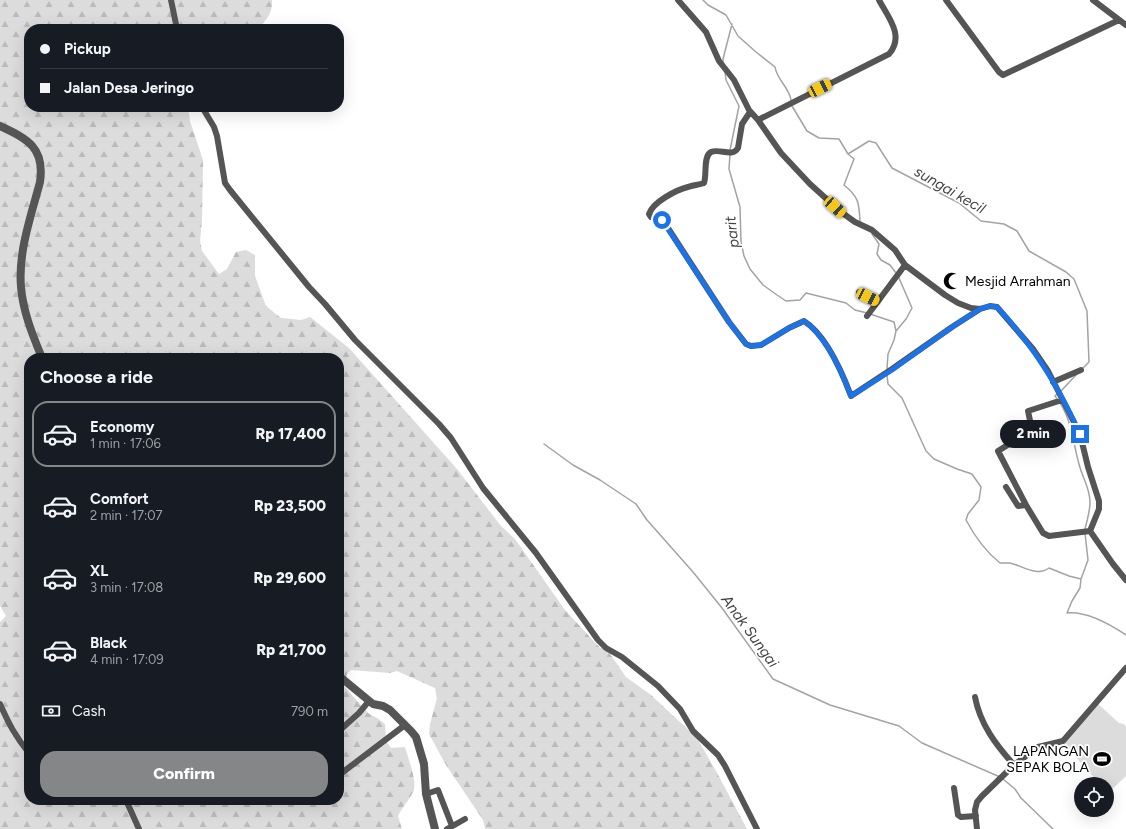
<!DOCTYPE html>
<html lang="en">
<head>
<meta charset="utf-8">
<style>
	:root { --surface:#171b24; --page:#20242c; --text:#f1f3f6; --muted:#9ea1a6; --line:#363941; --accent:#858687 }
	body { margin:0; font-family:Figtree,sans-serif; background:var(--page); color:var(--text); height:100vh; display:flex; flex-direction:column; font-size:15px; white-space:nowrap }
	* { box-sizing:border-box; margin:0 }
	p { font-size:13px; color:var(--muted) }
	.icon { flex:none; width:22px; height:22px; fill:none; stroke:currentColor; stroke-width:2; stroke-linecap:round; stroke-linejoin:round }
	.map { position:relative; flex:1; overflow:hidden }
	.sheet { position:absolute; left:24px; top:353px; width:320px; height:452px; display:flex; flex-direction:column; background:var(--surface); border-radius:16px; box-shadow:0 4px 16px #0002 }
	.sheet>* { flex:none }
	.top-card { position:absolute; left:24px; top:24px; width:320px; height:88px; border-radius:16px; box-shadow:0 4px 16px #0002; display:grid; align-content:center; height:88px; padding:0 16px; background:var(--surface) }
	.fabs { position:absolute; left:1074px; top:777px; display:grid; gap:8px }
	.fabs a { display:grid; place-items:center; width:40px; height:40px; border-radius:50%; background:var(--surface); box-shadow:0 4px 16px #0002; font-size:20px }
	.end { position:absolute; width:18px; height:18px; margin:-9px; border:5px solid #1a73e8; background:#fff; box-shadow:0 0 0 2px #fff }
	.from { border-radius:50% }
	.bubble { position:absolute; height:28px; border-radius:14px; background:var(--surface); box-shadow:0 4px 16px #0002; font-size:13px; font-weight:800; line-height:28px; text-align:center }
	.car { position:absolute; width:12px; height:24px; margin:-12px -6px; border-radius:5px; box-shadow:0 0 3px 1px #0007; background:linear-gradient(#f5c518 24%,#345 0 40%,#f5c518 0 76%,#345 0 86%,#f5c518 0) }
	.top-card b { display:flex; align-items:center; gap:14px; height:38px; font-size:15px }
	.top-card b+b { border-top:1px solid var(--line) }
	.top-card i { width:10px; height:10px; background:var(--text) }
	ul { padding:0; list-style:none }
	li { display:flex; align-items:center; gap:12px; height:66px; margin:0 8px 6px; padding:0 8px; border:2px solid transparent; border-radius:16px }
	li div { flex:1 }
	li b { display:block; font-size:15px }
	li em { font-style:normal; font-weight:800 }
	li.current { border-color:var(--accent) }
	li>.icon { width:36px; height:36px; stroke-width:1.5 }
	h2 { padding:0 16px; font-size:18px; line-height:48px }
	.pay { display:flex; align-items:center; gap:10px; height:44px; padding:0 16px; font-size:15px }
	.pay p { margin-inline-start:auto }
	.cta { display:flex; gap:8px; margin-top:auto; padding:8px 16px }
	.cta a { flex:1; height:46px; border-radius:16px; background:var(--accent); color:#fff; font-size:16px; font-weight:800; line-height:46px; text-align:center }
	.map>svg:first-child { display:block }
</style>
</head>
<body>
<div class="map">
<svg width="1126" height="829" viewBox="0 0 1126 829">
	<defs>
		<pattern id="forest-firs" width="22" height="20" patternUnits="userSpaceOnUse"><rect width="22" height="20" fill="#dcdcdc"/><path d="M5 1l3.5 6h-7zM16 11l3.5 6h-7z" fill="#bbb"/></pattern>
	</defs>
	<rect width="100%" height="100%" fill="#fff"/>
	<path fill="#dcdcdc" d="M1097,703L1119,723L1124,724L1126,727V776L1108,793L1107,791V784H1100L1062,742Z"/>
	<path fill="url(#forest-firs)" fill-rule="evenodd" d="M0,0H272C273,13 266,20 258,29H29V107H188L190,121L203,160L202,220L200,241L202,251L219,274L227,269L236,252L246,250L255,255V276L266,306L281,318L301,320L310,317L349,348L457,469L501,526L515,539L565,610L600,648H606L626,677L651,695L697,738L716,771L747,829H485L483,820L446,765L429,734L430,724L437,698L435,688L397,671L390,673L351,670L347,674L344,686L368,713L377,718L385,724L386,741L391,748L405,747C408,758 418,783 413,792C409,801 402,807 398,816L402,829H0V622L6,616L0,606ZM29,358H339V800H29Z"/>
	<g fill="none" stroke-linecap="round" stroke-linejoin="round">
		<path stroke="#a3a3a3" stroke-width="1.5" d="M703,0L708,5L726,15L738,36L756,52L775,67C777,80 789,87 791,100
			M723,63V59L732,24
			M725,72L726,80L739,106L730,150
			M792,106L807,131L819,138L839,139L848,154L854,159L844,185C859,197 859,203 860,221
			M730,154L729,169L740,207L741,242L744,256L750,269L763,285L777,295L786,301L800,300L806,293L846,303L855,310L867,313
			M848,154L869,141L876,143L892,168L959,203L981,221L1004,224L1017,231L1029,251L1066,272L1074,279L1087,311L1089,362L1082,369
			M872,234L879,244L877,254L881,260L890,265L896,273
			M870,314L894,322L896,331
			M887,369L888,354L894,340L896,331L906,319L912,308L899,278
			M887,375L888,384L902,398L926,451L934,459L957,469L972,474L981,487L979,500L968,514L966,520C975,537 985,551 1000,563C1003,563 1007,563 1010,563C1023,566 1037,577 1049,568L1069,576L1081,579L1080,588L1072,601L1067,613C1086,611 1111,625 1126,635
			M1061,391L1076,375
			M1058,400L1055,396L1058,393
			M1060,403C1072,421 1073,443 1079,464C1082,477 1090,488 1090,502C1090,511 1087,521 1085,529
			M544,444L573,465L600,480L636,504L647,520L693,572L722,608L773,679L830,705L899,726L922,743L1000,777
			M1081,579L1088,560L1085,533
			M1003,779L1015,789L1021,798L1053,829"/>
		<path stroke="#555" stroke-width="6" d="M171,0L177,29
			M678,0L706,32L719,61L734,80L749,110L758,120L781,153L810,184L841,212L855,222L872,230L895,250L905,265L945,295L958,303L971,308L980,309L990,306L997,307L1033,349L1048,371L1080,434L1088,467L1099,501V509L1090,531L1113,564L1126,580
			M946,0L999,72L1003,75L1119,20
			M1093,0L1126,25
			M202,107L214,127L217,136L225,183L230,190L309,287L325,304L355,340L439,424L451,438L483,488L536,553L598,640L606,648L622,657L658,686L680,709L693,731L718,755L725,766L757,829
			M750,112L742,124L738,148C732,158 720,148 711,152C703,156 707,175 704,183C699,185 693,185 688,187C676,190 653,202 649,214L651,217L659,218L664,222L729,322L746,344L751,346L761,345L789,328L804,321C826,335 842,372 851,396L892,369L952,327L980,309
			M758,120L889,54C905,36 888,17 879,0
			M859,292L878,301
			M867,316L905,265
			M1053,382L1081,370
			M1062,400L1028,411L1032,430L998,451L1026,505L1043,533L1049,536L1090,531
			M1006,487L1018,506L1026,505
			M975,697C980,724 996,745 1014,765
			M0,704C9,724 15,736 29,753
			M339,731L359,713L369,701
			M339,775L405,725
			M954,788L958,815L961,817L976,816
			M426,794L438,790L452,826
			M126,800L139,829
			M447,829L465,819
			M977,829L975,810L977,802L982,796L1014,765L1038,747L1063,741L1126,668"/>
		<path stroke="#555" stroke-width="8" d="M0,126C28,139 45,148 40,182C31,216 18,252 21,287C23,312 33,336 42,358
			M339,676L373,704L383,706L390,710L411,731L416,737L424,764L426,794L435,829"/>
	</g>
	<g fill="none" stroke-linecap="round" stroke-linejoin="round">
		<path stroke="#1a73e8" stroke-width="5" d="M662,220L729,322L746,344L751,346L761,345L789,328L804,321C826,336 842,372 851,396L892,370L952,327L980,309L990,306L997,307C1033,345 1059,387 1080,434"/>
	</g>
	<defs>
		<g id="mosque-bare" transform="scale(1.38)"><path d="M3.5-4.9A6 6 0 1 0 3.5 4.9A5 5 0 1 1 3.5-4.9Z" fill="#000" stroke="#fff" stroke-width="2.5" paint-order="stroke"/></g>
		<g id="stadium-bare" transform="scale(1.38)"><path d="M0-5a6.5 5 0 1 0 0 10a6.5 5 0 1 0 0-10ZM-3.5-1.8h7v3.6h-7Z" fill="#000" stroke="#fff" stroke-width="2.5" paint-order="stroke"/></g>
	</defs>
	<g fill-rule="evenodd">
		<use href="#mosque-bare" x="952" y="281"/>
		<use href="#stadium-bare" x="1102" y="759"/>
	</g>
	<g text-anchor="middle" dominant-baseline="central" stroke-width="3.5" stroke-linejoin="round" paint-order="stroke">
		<g font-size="14" fill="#000" stroke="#fff" text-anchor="start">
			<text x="965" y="281">Mesjid Arrahman</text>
			<text x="1089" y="751" text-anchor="end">LAPANGAN<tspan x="1089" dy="16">SEPAK BOLA</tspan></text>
		</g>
		<g font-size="15" font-style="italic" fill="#444" stroke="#fff">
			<text transform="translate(950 190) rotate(30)">sungai kecil</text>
			<text transform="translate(732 232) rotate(-97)">parit</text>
			<text transform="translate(750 631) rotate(54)">Anak Sungai</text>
		</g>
	</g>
</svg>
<div class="fabs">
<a><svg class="icon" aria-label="locate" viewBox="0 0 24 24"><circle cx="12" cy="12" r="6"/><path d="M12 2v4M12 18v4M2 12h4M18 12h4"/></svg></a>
</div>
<i class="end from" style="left:662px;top:220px"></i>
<i class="end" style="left:1080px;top:434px"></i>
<div class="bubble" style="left:1000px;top:420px;width:66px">2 min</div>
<i class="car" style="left:820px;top:88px;rotate:64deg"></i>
<i class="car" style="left:835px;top:207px;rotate:132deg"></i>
<i class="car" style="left:868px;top:297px;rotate:116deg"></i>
<div class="top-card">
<b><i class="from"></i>Pickup</b>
<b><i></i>Jalan Desa Jeringo</b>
</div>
<section class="sheet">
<h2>Choose a ride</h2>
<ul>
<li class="current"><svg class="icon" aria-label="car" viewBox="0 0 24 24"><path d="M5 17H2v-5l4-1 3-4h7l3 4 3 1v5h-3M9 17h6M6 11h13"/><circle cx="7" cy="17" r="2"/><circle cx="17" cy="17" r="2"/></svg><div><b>Economy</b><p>1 min · 17:06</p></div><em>Rp 17,400</em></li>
<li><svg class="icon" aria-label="car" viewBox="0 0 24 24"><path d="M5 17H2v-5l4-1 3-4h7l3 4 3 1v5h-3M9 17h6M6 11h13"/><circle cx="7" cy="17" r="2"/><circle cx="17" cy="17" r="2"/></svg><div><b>Comfort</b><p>2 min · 17:07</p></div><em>Rp 23,500</em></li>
<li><svg class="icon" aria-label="car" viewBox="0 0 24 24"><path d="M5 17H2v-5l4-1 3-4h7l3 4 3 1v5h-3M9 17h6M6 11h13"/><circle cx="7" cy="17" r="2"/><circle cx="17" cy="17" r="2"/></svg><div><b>XL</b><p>3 min · 17:08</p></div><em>Rp 29,600</em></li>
<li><svg class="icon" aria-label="car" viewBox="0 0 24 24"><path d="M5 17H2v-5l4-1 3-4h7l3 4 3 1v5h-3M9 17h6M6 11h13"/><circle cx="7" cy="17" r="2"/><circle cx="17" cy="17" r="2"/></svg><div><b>Black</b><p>4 min · 17:09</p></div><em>Rp 21,700</em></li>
</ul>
<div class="pay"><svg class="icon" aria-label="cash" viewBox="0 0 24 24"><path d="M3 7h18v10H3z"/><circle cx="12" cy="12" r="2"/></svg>Cash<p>790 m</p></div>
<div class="cta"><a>Confirm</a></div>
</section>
</div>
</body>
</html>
